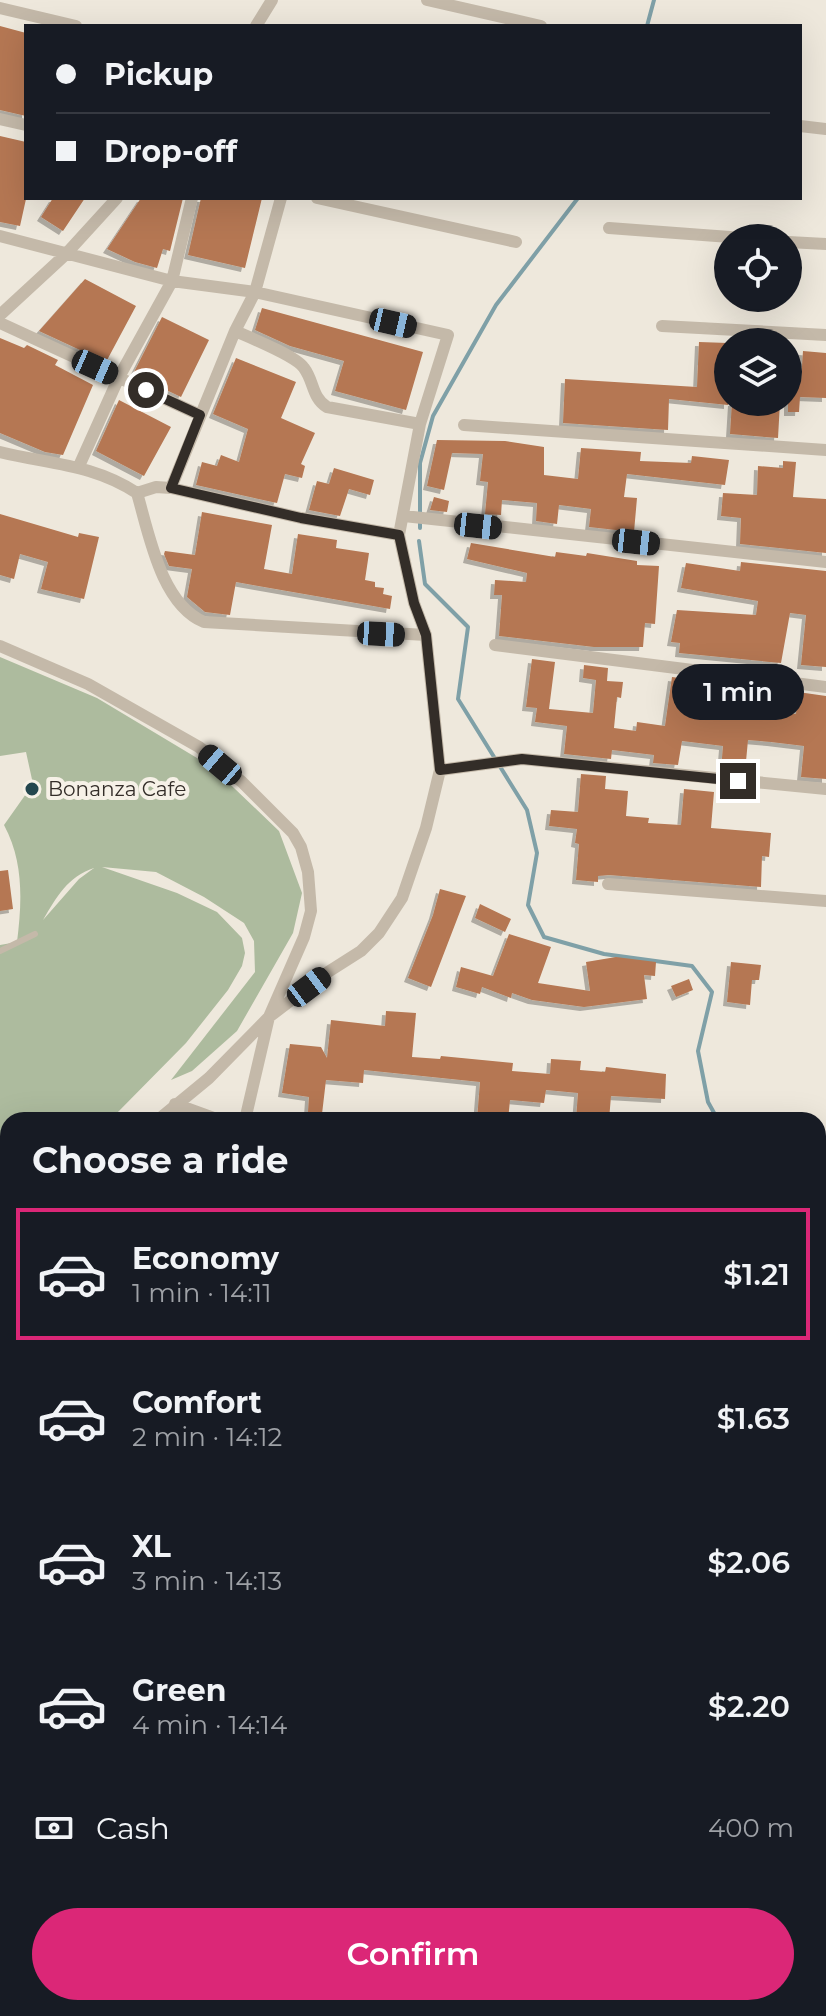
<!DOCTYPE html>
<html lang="en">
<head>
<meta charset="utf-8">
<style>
	:root { --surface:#171b24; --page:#242831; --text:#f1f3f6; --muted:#9ea1a6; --line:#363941; --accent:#db2777 }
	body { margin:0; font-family:Montserrat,sans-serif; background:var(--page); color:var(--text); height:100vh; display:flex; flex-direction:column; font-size:30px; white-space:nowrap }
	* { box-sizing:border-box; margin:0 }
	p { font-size:26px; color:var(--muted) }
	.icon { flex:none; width:44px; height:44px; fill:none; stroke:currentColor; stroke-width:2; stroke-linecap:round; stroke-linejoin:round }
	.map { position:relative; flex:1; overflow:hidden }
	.side { position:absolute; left:0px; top:1112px; width:826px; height:904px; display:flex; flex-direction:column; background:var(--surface); border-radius:24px 24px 0 0; box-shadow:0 8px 32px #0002 }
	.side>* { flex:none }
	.top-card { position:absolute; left:24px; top:24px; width:778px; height:176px; border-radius:0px; box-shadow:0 8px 32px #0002; display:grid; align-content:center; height:176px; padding:0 32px; background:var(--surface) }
	.controls { position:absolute; left:714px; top:224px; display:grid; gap:16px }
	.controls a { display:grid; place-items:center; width:88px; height:88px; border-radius:50%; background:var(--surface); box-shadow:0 8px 32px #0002; font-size:40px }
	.end { position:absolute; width:36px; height:36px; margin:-18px; border:10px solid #332d28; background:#fff; box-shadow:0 0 0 4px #fff }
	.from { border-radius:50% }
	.bubble { position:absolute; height:56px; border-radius:28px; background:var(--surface); box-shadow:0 8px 32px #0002; font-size:26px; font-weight:600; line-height:56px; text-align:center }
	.car { position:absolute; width:24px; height:48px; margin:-24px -12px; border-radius:10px; box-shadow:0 0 6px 2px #0007; background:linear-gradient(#222 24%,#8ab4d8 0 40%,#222 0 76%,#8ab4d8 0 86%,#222 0) }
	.top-card b { display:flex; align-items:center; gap:28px; height:76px; font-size:30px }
	.top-card b+b { border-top:2px solid var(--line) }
	.top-card i { width:20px; height:20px; background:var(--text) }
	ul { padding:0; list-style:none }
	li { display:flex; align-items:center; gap:24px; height:132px; margin:0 16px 12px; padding:0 16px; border:4px solid transparent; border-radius:0px }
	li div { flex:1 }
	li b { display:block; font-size:30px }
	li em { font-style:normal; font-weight:600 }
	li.on { border-color:var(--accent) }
	li>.icon { width:72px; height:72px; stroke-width:1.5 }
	h2 { padding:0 32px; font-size:36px; line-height:96px }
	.pay { display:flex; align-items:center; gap:20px; height:88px; padding:0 32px; font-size:30px }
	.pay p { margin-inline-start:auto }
	.primary-button { display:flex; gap:16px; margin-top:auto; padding:16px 32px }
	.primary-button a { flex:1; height:92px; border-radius:48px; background:var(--accent); color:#fff; font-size:32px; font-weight:600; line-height:92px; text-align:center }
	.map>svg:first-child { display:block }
</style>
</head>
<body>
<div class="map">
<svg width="826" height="2016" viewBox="0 0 826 2016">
	<defs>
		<filter id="shadow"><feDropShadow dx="-4" dy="4" stdDeviation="0" flood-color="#0004"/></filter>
	</defs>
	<rect width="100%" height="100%" fill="#eee8dc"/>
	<path fill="#adbb9e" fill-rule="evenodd" d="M0,657L97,698L212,767L279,831L302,893L293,933L237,1031L192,1071L171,1080L255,972L254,941L244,923L204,897L156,872L102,867L177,893L217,912L242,938L245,953L242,966L228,990L186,1043L116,1114L114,1120H8V1223L5,1224L0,1222V945L17,942C22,902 24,862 4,825L33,784L26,752L0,756ZM94,868L79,879L43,920C56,898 68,876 94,868Z"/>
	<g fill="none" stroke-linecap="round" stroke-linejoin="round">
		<path stroke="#7fa0a7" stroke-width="4" d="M647,26L654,0
			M420,528V463L433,416L496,305L578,198
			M419,541L425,584L468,627L458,699L527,810L537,853L528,905L544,937L604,954L692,966L712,992L698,1051L708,1102L718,1120"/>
	</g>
	<path fill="#b57752" filter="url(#shadow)" d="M0,26L26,33V116L0,110Z
		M0,136L26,142V199L20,226L0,222Z
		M53,198H85L63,231L41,217Z
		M141,198H183L170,251L163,249L157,268L135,262L107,249Z
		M201,198H262L245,268L188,255Z
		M85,279L136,306L106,362L39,331Z
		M262,308L423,352L406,410L335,391L344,361L290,346L255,330Z
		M162,317L209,340L181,397L133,374Z
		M0,338L24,348L27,345L58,360L55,365L93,385L63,455L45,452L0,433Z
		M699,342L728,343V405L669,399L668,430L563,423L565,379L697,387Z
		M803,351L826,353V398L800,397L799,412H788V381L801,382Z
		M236,358L296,382L281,418L315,433L301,464L305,466L302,478L285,474L277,503L196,485L202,462L217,466L221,455L239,462L248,429L213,414Z
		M119,400L171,427L144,476L96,451Z
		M732,402H780L778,438L730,434Z
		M437,440L505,441L544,447V475L578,479L581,448L641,452L640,461L691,463L692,456L729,460L725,485L627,474L624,497L637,498L634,532L589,527L591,509L559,505L557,524L536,521L537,503L502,500L501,515L485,514L488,482L480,481L483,454L452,453L444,490L427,486Z
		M783,461L796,462L793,497L826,499V553L740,544L741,518L721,516L723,493L757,495L758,466L783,468Z
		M334,468L374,480L370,495L349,489L340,516L309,510L317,481L329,484Z
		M434,497L449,501L447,512L430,510Z
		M202,512L272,525L264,569L292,574L298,534L337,540L336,548L369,553L365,580L375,582V587L384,588L383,594L392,596L390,609L236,582L230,615L205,612L187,597L192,569L169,566L164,554L165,551L195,555Z
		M0,514L78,537L79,533L99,537L84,599L41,589L48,562L20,554L14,579L0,575Z
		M471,543L555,557L556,552L586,556L587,553L637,561V565L659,566L655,624L645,623L643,647H594L499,636L502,595H494L495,580L526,582L527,573L467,559Z
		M741,562L826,571V667L801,665L806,615L790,613L781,663L679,653L680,643L671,642L677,610L756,615L758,601L681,588L686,563L740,571Z
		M532,659L555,662L549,709L593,713L596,680L583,678L584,665L608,668L607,681L623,682L621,698L617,697L614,728L636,731L637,722L665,726L672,677L776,690L772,712L796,714L798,692L826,696V779L801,777L804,746L771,742L748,740L745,772L721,770L723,746L682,741L678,765L653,763L654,755L612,750L611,759L564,754L567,726L535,722L537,708L526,707Z
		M581,774L606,776L605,789L628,791L626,816L649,818L648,823L681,825L684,789L714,792L711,828L771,833L769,857L762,856L761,887L609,875L598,876V882L576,880L579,844L575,843L577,829L549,826L551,810L578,812Z
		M8,870L13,909L0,911V871Z
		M440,889L466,896L431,987L408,978L433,915Z
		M480,904L511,919L505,932L475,918Z
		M509,934L551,947L538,983L590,991L586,962L616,957L656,962L655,976L644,975L647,999L584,1007L532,1000L512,993L511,998L482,987L480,994L456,987L461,967L493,976Z
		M731,962L761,965L759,980H752L750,1005L727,1002Z
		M689,979L693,990L676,997L671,986Z
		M386,1011L416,1013L412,1057L440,1059L441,1056L513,1063L512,1071L550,1074L551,1059L581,1061L580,1070L605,1072L606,1067L666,1074L665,1099L611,1096L609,1120H591L576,1119L578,1093L546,1090L544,1103L510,1100L508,1120H477L480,1082L364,1070L363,1083L326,1080L322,1114L308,1112L309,1097L282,1093L290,1044L321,1047L327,1058L331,1020L385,1026Z"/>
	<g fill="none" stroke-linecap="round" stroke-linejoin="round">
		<path stroke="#b0a394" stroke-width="3" stroke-dasharray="4 4" stroke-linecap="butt" d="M415,2008L423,2016
			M554,2016L555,2008"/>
		<path stroke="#c4b9a9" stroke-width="6" d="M0,951L35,934"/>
		<path stroke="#c4b9a9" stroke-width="12" d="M427,0L541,26
			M0,8L76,26
			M256,26L272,0
			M0,119L26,125
			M800,126L826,129
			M317,198L516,242
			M609,228L743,238
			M0,236L172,281L255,292L448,335L420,424L399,535L414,603L426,635L440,770L426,828L402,898L379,933L361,951L328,972L269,1017L209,1078L158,1120
			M788,242L826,244
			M0,315L65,255L117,198
			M0,323L200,415
			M662,326L826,335
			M235,331C251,338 296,356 304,368C314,381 312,398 327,407L420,424
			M464,425L826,450
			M0,452C49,464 93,464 137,493C149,534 161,604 204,622L426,635
			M79,466L119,377L172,281L192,198
			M171,488L235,331L255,292L281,198
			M137,493L156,487L171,488L301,518L399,535
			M404,516L826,562
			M495,645L826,687
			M0,646L88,684L199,747L242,782L293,833L301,847L308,872L311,911L304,937L269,1017L245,1120
			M440,770L522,759L826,789
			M608,884L826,901
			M175,1104L219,1120
			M818,1311L826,1309
			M0,1559H8
			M0,1909L8,1830
			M0,1958L8,1959
			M355,2016L356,2008
			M765,2016L766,2008"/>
		<path stroke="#97897b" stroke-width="18" d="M818,1181L826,1178
			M818,1195L826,1192
			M0,1252L8,1253
			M0,1279L8,1278
			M0,1332L8,1316
			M0,1374L8,1361
			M173,2016L174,2008
			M196,2016V2008"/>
	</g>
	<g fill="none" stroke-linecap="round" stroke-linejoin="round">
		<path stroke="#332d28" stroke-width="10" d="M146,390L200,415L171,488L301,518L399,535L414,603L426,635L440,770L522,759L738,781"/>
	</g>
	<circle fill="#23464e" stroke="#f6f1e7" stroke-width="3" cx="32" cy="789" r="8"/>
	<g text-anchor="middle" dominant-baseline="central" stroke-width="8" stroke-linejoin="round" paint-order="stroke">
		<g font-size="20" fill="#332d28" stroke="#f6f1e7" text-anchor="start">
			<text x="48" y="789">Bonanza Cafe</text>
		</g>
	</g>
</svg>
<div class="controls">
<a><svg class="icon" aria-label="locate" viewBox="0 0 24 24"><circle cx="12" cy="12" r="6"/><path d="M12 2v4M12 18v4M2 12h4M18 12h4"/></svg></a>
<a><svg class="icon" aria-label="layers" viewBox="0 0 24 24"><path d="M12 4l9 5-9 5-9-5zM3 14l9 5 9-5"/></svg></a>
</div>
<i class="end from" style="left:146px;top:390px"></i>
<i class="end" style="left:738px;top:781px"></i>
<div class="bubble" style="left:672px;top:664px;width:132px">1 min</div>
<i class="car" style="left:393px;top:323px;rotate:103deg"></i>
<i class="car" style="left:95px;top:367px;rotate:114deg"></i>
<i class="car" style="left:478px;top:526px;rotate:96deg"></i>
<i class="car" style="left:636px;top:542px;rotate:96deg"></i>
<i class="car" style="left:381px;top:634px;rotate:93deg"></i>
<i class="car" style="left:220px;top:765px;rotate:310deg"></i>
<i class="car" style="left:309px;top:987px;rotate:53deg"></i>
<div class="top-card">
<b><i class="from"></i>Pickup</b>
<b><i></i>Drop-off</b>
</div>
<section class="side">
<h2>Choose a ride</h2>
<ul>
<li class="on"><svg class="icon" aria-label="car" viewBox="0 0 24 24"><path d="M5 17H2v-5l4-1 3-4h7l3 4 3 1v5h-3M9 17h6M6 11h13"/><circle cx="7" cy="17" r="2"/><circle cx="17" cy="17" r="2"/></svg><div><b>Economy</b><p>1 min · 14:11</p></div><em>$1.21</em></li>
<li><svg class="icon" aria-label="car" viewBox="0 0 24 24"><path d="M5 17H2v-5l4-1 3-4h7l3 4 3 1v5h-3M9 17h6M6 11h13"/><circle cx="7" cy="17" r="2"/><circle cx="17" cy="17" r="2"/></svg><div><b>Comfort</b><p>2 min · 14:12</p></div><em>$1.63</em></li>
<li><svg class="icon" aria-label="car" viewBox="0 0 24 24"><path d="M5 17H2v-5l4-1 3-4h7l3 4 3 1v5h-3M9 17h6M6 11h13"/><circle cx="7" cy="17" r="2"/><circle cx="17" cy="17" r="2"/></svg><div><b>XL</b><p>3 min · 14:13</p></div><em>$2.06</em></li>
<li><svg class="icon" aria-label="car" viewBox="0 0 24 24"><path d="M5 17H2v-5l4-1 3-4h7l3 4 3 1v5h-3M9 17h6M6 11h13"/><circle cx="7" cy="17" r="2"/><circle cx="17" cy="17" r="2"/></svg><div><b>Green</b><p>4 min · 14:14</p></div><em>$2.20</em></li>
</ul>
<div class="pay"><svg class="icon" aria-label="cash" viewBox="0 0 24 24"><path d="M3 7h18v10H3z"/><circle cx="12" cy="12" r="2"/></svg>Cash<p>400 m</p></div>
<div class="primary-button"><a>Confirm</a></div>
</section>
</div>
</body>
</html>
